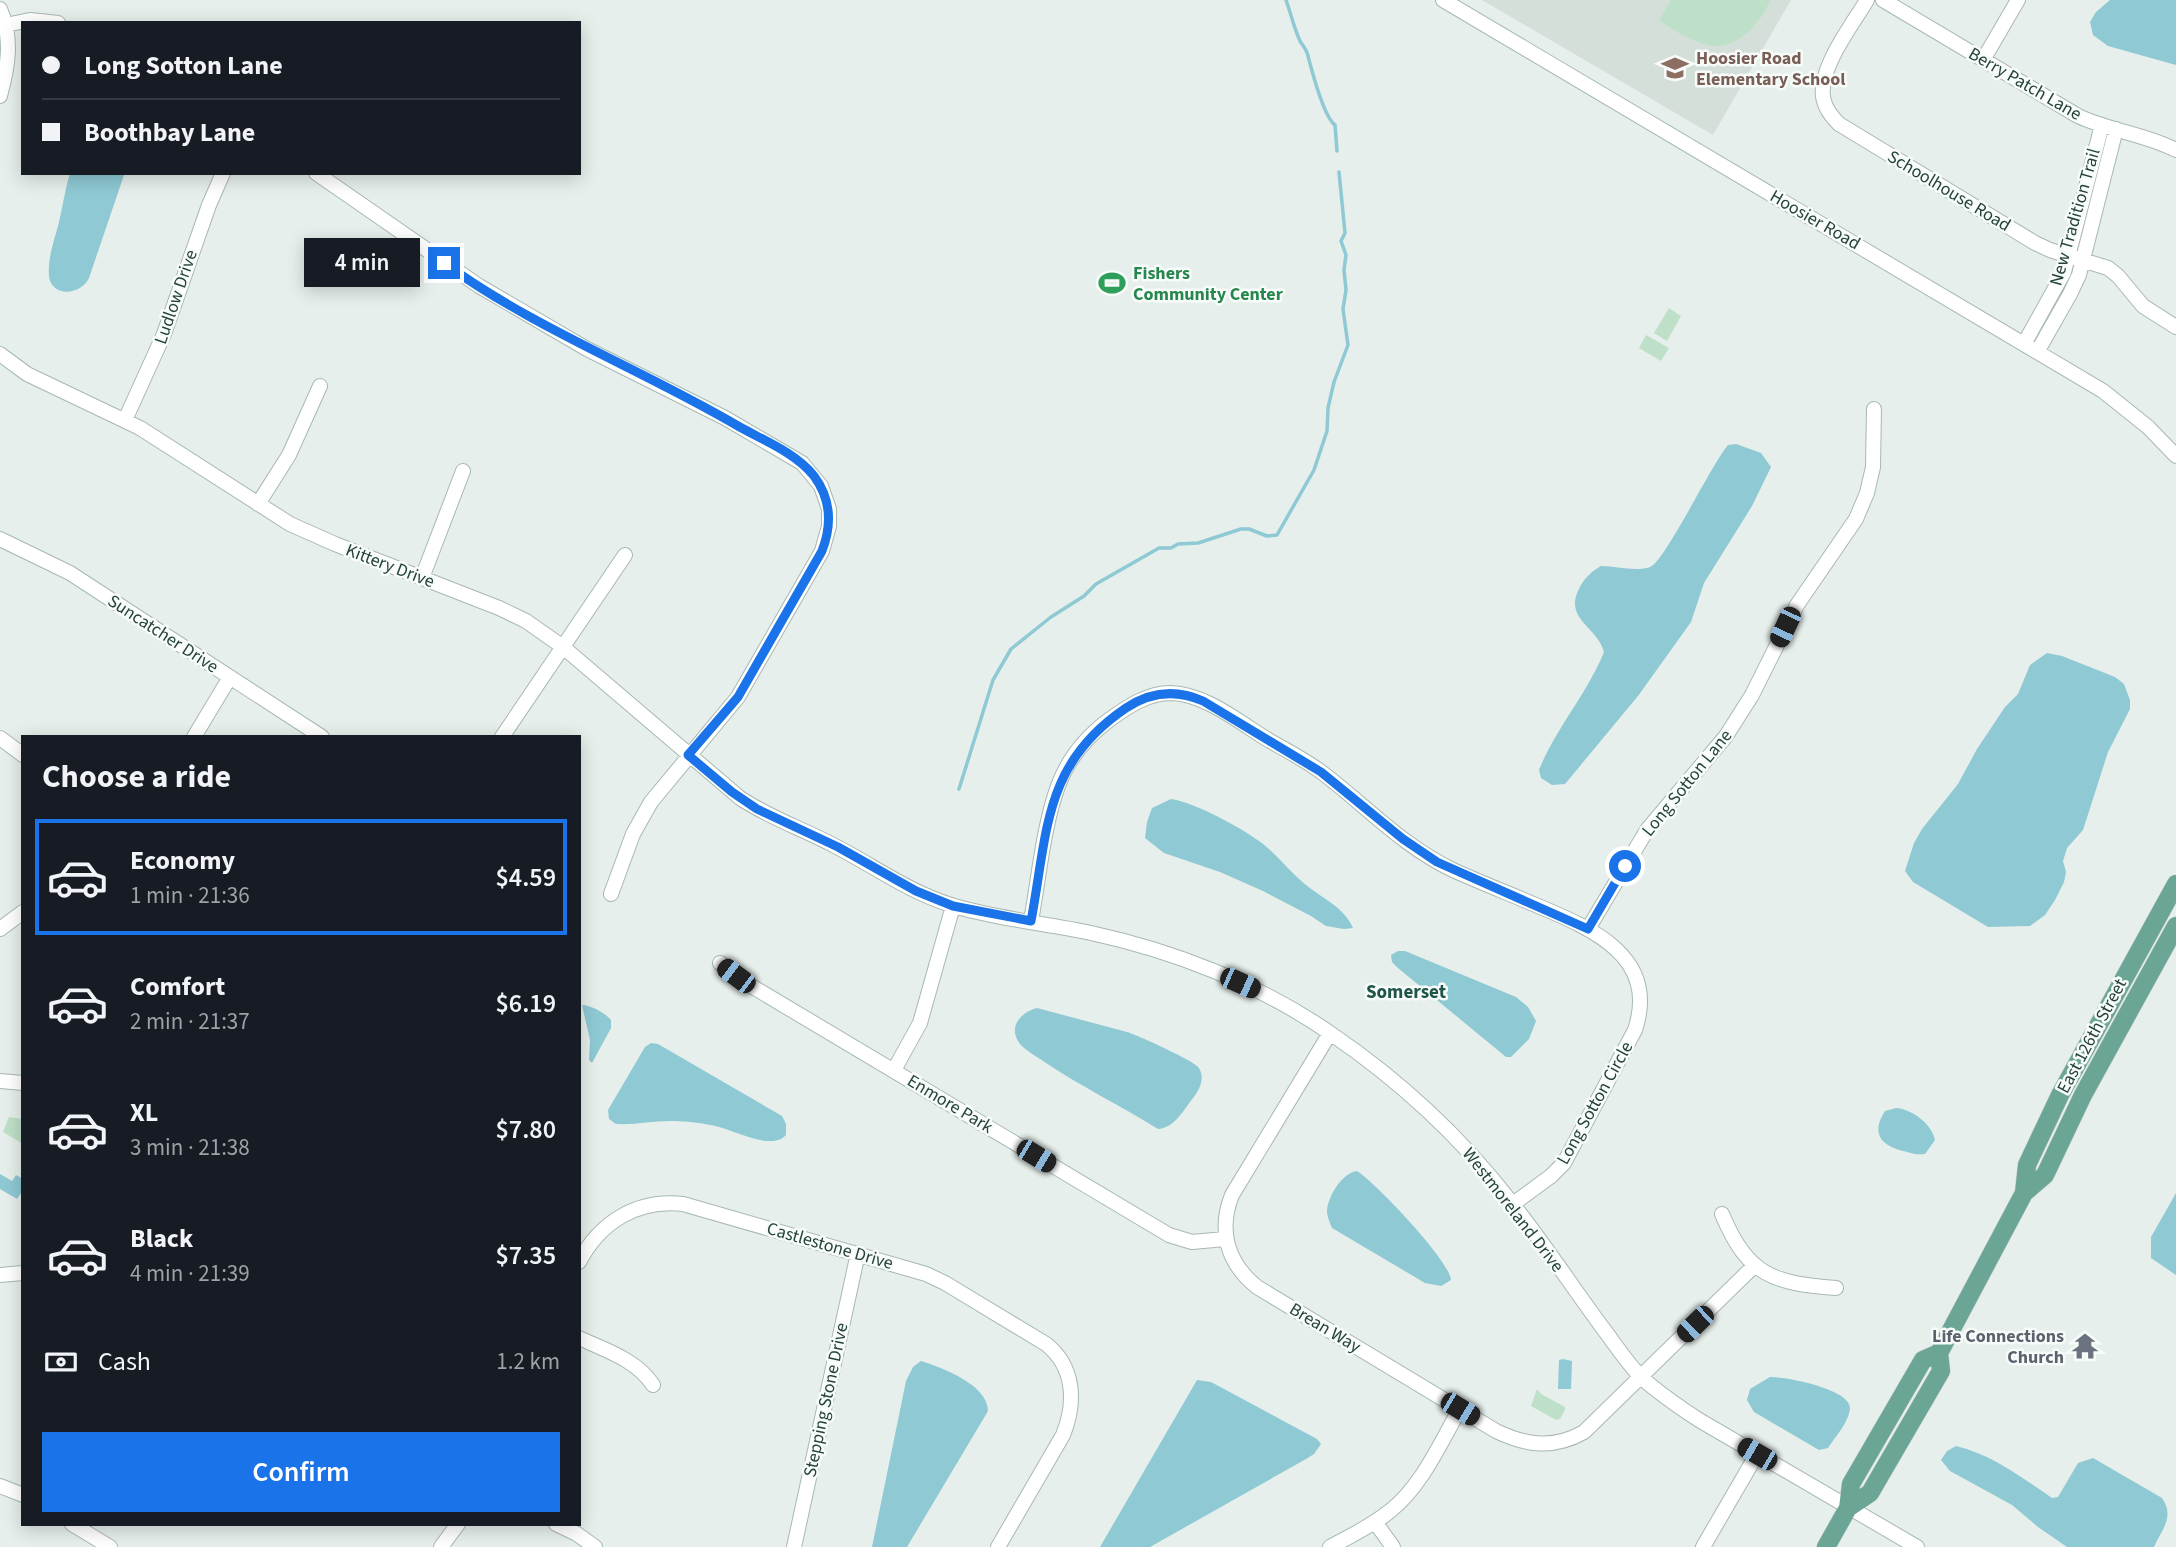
<!DOCTYPE html>
<html lang="en">
<head>
<meta charset="utf-8">
<style>
	:root { --surface:#171b24; --page:#20242c; --text:#f1f3f6; --muted:#9ea1a6; --line:#363941; --accent:#1a73e8 }
	body { margin:0; font-family:"Source Sans 3",sans-serif; background:var(--page); color:var(--text); height:100vh; display:flex; flex-direction:column; font-size:26px; white-space:nowrap }
	* { box-sizing:border-box; margin:0 }
	p { font-size:23px; color:var(--muted) }
	.icon { flex:none; width:38px; height:38px; fill:none; stroke:currentColor; stroke-width:2; stroke-linecap:round; stroke-linejoin:round }
	.map { position:relative; flex:1; overflow:hidden }
	.side { position:absolute; left:21px; top:735px; width:560px; height:791px; display:flex; flex-direction:column; background:var(--surface); border-radius:0px; box-shadow:0 4px 18px #0003 }
	.side>* { flex:none }
	.hud { position:absolute; left:21px; top:21px; width:560px; height:154px; border-radius:0px; box-shadow:0 4px 18px #0003; display:grid; align-content:center; height:154px; padding:0 21px; background:var(--surface) }
	.end { position:absolute; width:32px; height:32px; margin:-16px; border:9px solid #1a73e8; background:#fff; box-shadow:0 0 0 4px #fff }
	.from { border-radius:50% }
	.bubble { position:absolute; height:49px; border-radius:0px; background:var(--surface); box-shadow:0 4px 18px #0003; font-size:23px; font-weight:600; line-height:49px; text-align:center }
	.car { position:absolute; width:21px; height:42px; margin:-21px -10px; border-radius:9px; box-shadow:0 0 5px 2px #0007; background:linear-gradient(#222 24%,#8ab4d8 0 40%,#222 0 76%,#8ab4d8 0 86%,#222 0) }
	.hud b { display:flex; align-items:center; gap:24px; height:66px; font-size:26px }
	.hud b+b { border-top:2px solid var(--line) }
	.hud i { width:18px; height:18px; background:var(--text) }
	ul { padding:0; list-style:none }
	li { display:flex; align-items:center; gap:21px; height:116px; margin:0 14px 10px; padding:0 7px; border:4px solid transparent; border-radius:0px }
	li div { flex:1 }
	li b { display:block; font-size:26px }
	li em { font-style:normal; font-weight:600 }
	li.current { border-color:var(--accent) }
	li>.icon { width:63px; height:63px; stroke-width:1.5 }
	h2 { padding:0 21px; font-size:32px; line-height:84px }
	.pay { display:flex; align-items:center; gap:18px; height:77px; padding:0 21px; font-size:26px }
	.pay p { margin-inline-start:auto }
	.button { display:flex; gap:14px; margin-top:auto; padding:14px 21px }
	.button a { flex:1; height:80px; border-radius:0px; background:var(--accent); color:#fff; font-size:28px; font-weight:600; line-height:80px; text-align:center }
	.map>svg:first-child { display:block }
</style>
</head>
<body>
<div class="map">
<svg width="2176" height="1547" viewBox="0 0 2176 1547">
	<rect width="100%" height="100%" fill="#e6efeb"/>
	<path fill="#d4dfda" d="M1482,0H1791L1713,135Z"/>
	<path fill="#bfe0c8" d="M1671,0H1770C1763,20 1742,44 1719,46C1703,48 1672,30 1659,20Z
		M1669,308L1681,316L1667,341L1654,333Z
		M1646,335L1669,348L1661,361L1639,348Z
		M9,1117L23,1119V1144L3,1132Z
		M1537,1389L1541,1394L1565,1407V1410L1560,1419L1556,1420L1531,1406Z"/>
	<path fill="#8ec9d4" d="M2110,0H2176V65L2108,46L2093,35L2090,22L2096,12Z
		M70,173L124,175L89,278C80,296 51,297 49,276C48,260 52,247 56,233C62,213 64,193 70,173Z
		M1736,444L1761,453L1771,467L1752,506L1704,583L1691,622L1638,696L1565,784L1552,785L1541,778L1539,770C1556,728 1587,694 1604,652C1597,625 1561,619 1581,585C1586,577 1592,571 1601,566C1616,566 1635,572 1650,567C1664,563 1711,465 1728,445Z
		M2047,653L2062,656L2115,677L2124,684L2130,700V709L2108,752L2083,830L2067,848L2063,861L2066,872L2064,882L2055,900L2045,915L2030,926L1988,927L1913,882L1905,871L1914,843L1922,829L1958,784L1977,749L2005,707L2018,694L2030,665Z
		M1171,799C1194,802 1244,829 1263,844C1278,856 1291,873 1306,885C1323,899 1344,907 1353,928L1344,929L1326,926L1311,916L1263,891L1220,872L1164,853L1145,838L1147,822L1152,808Z
		M1398,951H1405L1516,997L1528,1007L1536,1021L1529,1039L1511,1057H1506L1398,968L1392,962L1391,955Z
		M582,1005C591,1005 605,1013 611,1020V1028L592,1063L589,1060L590,1040Z
		M1037,1008C1067,1016 1097,1024 1127,1032C1137,1035 1195,1061 1199,1068C1206,1080 1198,1092 1190,1102C1182,1113 1173,1128 1158,1129C1121,1106 1082,1087 1046,1063C1038,1057 1026,1051 1020,1044C1007,1027 1021,1012 1037,1008Z
		M651,1043L658,1044L782,1116L786,1124V1135C772,1151 736,1131 719,1127C704,1123 686,1121 670,1121C652,1121 634,1125 616,1124L609,1119L608,1110L645,1047Z
		M1896,1108C1912,1109 1932,1124 1935,1140L1925,1154C1915,1155 1912,1153 1903,1151C1880,1145 1871,1133 1885,1111Z
		M1357,1171C1376,1183 1450,1261 1451,1280L1441,1286L1425,1283L1332,1228C1330,1223 1327,1216 1327,1211C1328,1196 1342,1173 1357,1171Z
		M0,1174L12,1181L16,1175L23,1179V1190L17,1199L0,1189Z
		M2176,1193V1275L2151,1258V1237Z
		M1563,1359L1572,1361L1571,1389H1558L1559,1360Z
		M921,1361C943,1368 988,1385 988,1411L907,1547H872L906,1381L913,1367Z
		M1770,1377C1786,1377 1850,1389 1850,1408C1849,1422 1835,1437 1828,1448L1819,1450L1754,1412L1747,1400L1750,1389Z
		M1197,1380L1211,1382L1317,1439L1321,1444L1314,1454L1306,1459L1150,1547H1100Z
		M1956,1446C1993,1455 2021,1477 2052,1498L2058,1497L2078,1463L2093,1458L2162,1498C2175,1517 2162,1529 2154,1547H2067L2038,1527L2012,1505L1950,1471L1941,1460L1947,1451Z"/>
	<g fill="none" stroke-linecap="round" stroke-linejoin="round">
		<path stroke="#8ec9d4" stroke-width="3.5" d="M1286,0C1291,14 1294,28 1300,41C1303,46 1307,50 1308,56C1312,71 1323,116 1335,125L1337,151
			M959,789L993,680L1011,649L1051,617L1084,596L1096,584L1159,548H1171L1178,544L1198,543L1241,529H1249L1267,536L1277,535L1314,470L1327,431L1328,408L1334,382L1348,345L1343,309L1346,290L1344,270L1346,255L1341,241L1345,233L1339,172"/>
		<g stroke="#a8b8b2" stroke-width="16">
			<path id="minor" d="M1443,0L2103,391L2148,427L2176,456
				M1867,0C1853,24 1815,72 1824,101C1826,110 1833,118 1839,124L2035,243L2050,250L2108,268L2118,276L2143,306L2176,327
				M1883,0L2078,116C2110,131 2145,134 2176,150
				M0,9C13,38 8,67 0,96
				M6,25L30,20L58,23
				M1983,60L2018,0
				M316,173L479,286L587,349L725,418L802,463L821,486L829,509V526L822,551L738,697L651,802L633,834L611,894
				M2024,344L2064,272L2102,125
				M2037,352L2070,294L2079,275L2116,129
				M0,354L27,374L140,428L290,524L335,544L499,608L526,621L563,647L740,798C770,818 803,829 835,846C874,866 909,892 951,905C996,919 1045,923 1091,933C1174,951 1259,984 1330,1033C1399,1080 1460,1136 1511,1202C1543,1242 1571,1285 1602,1327C1615,1344 1627,1363 1642,1378C1660,1394 1679,1407 1699,1420L1917,1547
				M125,420L164,334L209,205L223,173
				M258,504L289,455L320,386
				M0,539L70,573L322,737
				M422,578L463,471
				M194,737L230,677
				M502,737L625,555
				M0,738L23,755
				M1031,921C1039,877 1043,828 1058,786C1068,759 1086,737 1109,720C1127,707 1147,693 1171,693C1206,694 1240,723 1270,741C1288,751 1307,761 1324,774C1367,807 1405,848 1455,871C1482,883 1510,894 1538,906C1593,929 1659,957 1635,1030L1564,1163L1551,1176L1513,1204
				M0,929L23,912
				M1588,929L1647,830L1726,736L1752,695L1797,605L1856,519L1867,493L1873,467L1874,409
				M720,963L748,984L1169,1235L1192,1242L1225,1239
				M1330,1033L1232,1195C1218,1230 1227,1263 1257,1287L1496,1431C1527,1446 1554,1449 1584,1432L1754,1266
				M894,1070L920,1023L953,906
				M0,1081L23,1083
				M1722,1214C1748,1276 1773,1283 1836,1288
				M579,1262C600,1222 637,1199 683,1204L926,1274L945,1283L1046,1344C1075,1367 1076,1403 1063,1435L998,1547
				M0,1275L23,1273
				M579,1338C605,1350 637,1360 653,1385
				M0,1486L23,1495
				M1375,1522L1393,1547
				M72,1524L110,1547
				M556,1524L577,1534L595,1547
				M441,1547L458,1524
				M794,1547L858,1253
				M1330,1547C1350,1536 1372,1526 1390,1511C1422,1486 1440,1443 1460,1409
				M1703,1547L1757,1454"/>
		</g>
		<g stroke="#c2cac8" stroke-width="19">
			<path id="major" d="M2024,1193L2045,1175L2083,1095L2176,926
				M1848,1508L1870,1493L1941,1371L1939,1353L2024,1193L2027,1165L2060,1095L2176,884
				M1826,1547L1848,1508L1851,1484L1923,1360L1939,1353"/>
		</g>
		<use href="#minor" stroke="#fff" stroke-width="14"/>
		<use href="#major" stroke="#6aa596" stroke-width="18"/>
	</g>
	<g fill="none" stroke-linecap="round" stroke-linejoin="round">
		<path stroke="#1a73e8" stroke-width="9" d="M444,263C535,329 641,369 738,426C763,440 796,453 814,476C831,499 832,525 822,551L738,697L688,755L732,792L757,809L838,847L916,891L953,906L1031,921C1048,831 1043,764 1126,708C1150,692 1176,689 1203,701L1321,772L1403,839L1437,862L1588,929L1625,866"/>
	</g>
	<defs>
		<g id="school-bare" transform="scale(2.1)"><path d="M0-5L7-2L0 1L-7-2ZM-4 1L0 2.5L4 1V4Q0 6-4 4Z" fill="#8d6e63" stroke="#f7fbf9" stroke-width="2.5" paint-order="stroke"/></g>
		<g id="stadium-bare" transform="scale(2.1)"><path d="M0-5a6.5 5 0 1 0 0 10a6.5 5 0 1 0 0-10ZM-3.5-1.8h7v3.6h-7Z" fill="#2e9e5b" stroke="#f7fbf9" stroke-width="2.5" paint-order="stroke"/></g>
		<g id="temple-bare" transform="scale(2.1)"><path d="M0-6L5-2H3V0L6.5 2.5H4V6H1.5V3h-3V6H-4V2.5H-6.5L-3 0V-2H-5Z" fill="#6b7280" stroke="#f7fbf9" stroke-width="2.5" paint-order="stroke"/></g>
	</defs>
	<g fill-rule="evenodd">
		<use href="#school-bare" x="1675" y="68"/>
		<use href="#stadium-bare" x="1112" y="283"/>
		<use href="#temple-bare" x="2085" y="1346"/>
	</g>
	<g text-anchor="middle" dominant-baseline="central" stroke-width="5" stroke-linejoin="round" paint-order="stroke">
		<g font-size="18" font-weight="bold" fill="#785e54" stroke="#f7fbf9" text-anchor="start">
			<text x="1696" y="58">Hoosier Road<tspan x="1696" dy="21">Elementary School</tspan></text>
		</g>
		<g font-size="18" fill="#24423a" stroke="#f7fbf9">
			<text transform="translate(2025 84) rotate(30)">Berry Patch Lane</text>
			<text transform="translate(1949 191) rotate(31)">Schoolhouse Road</text>
			<text transform="translate(2075 217) rotate(-74)">New Tradition Trail</text>
			<text transform="translate(1815 220) rotate(30)">Hoosier Road</text>
			<text transform="translate(176 297) rotate(-71)">Ludlow Drive</text>
			<text transform="translate(390 566) rotate(21)">Kittery Drive</text>
			<text transform="translate(163 634) rotate(33)">Suncatcher Drive</text>
			<text transform="translate(1687 783) rotate(-51)">Long Sotton Lane</text>
			<text transform="translate(2092 1036) rotate(-62)">East 126th Street</text>
			<text transform="translate(1595 1103) rotate(-61)">Long Sotton Circle</text>
			<text transform="translate(950 1104) rotate(31)">Enmore Park</text>
			<text transform="translate(1513 1210) rotate(52)">Westmoreland Drive</text>
			<text transform="translate(830 1246) rotate(16)">Castlestone Drive</text>
			<text transform="translate(1325 1328) rotate(31)">Brean Way</text>
			<text transform="translate(826 1400) rotate(-78)">Stepping Stone Drive</text>
		</g>
		<g font-size="18" font-weight="bold" fill="#27864d" stroke="#f7fbf9" text-anchor="start">
			<text x="1133" y="273">Fishers<tspan x="1133" dy="21">Community Center</tspan></text>
		</g>
		<g font-size="18" font-weight="bold" fill="#5b616d" stroke="#f7fbf9" text-anchor="end">
			<text x="2064" y="1336">Life Connections<tspan x="2064" dy="21">Church</tspan></text>
		</g>
		<g font-size="19" font-weight="bold" fill="#1f5548" stroke="#f7fbf9">
			<text x="1406" y="992">Somerset</text>
		</g>
	</g>
</svg>
<i class="end from" style="left:1625px;top:866px"></i>
<i class="end" style="left:444px;top:263px"></i>
<div class="bubble" style="left:304px;top:238px;width:116px">4 min</div>
<i class="car" style="left:1785px;top:627px;rotate:205deg"></i>
<i class="car" style="left:736px;top:976px;rotate:307deg"></i>
<i class="car" style="left:1240px;top:983px;rotate:114deg"></i>
<i class="car" style="left:1036px;top:1156px;rotate:121deg"></i>
<i class="car" style="left:1695px;top:1324px;rotate:226deg"></i>
<i class="car" style="left:1460px;top:1409px;rotate:121deg"></i>
<i class="car" style="left:1757px;top:1454px;rotate:300deg"></i>
<div class="hud">
<b><i class="from"></i>Long Sotton Lane</b>
<b><i></i>Boothbay Lane</b>
</div>
<section class="side">
<h2>Choose a ride</h2>
<ul>
<li class="current"><svg class="icon" aria-label="car" viewBox="0 0 24 24"><path d="M5 17H2v-5l4-1 3-4h7l3 4 3 1v5h-3M9 17h6M6 11h13"/><circle cx="7" cy="17" r="2"/><circle cx="17" cy="17" r="2"/></svg><div><b>Economy</b><p>1 min · 21:36</p></div><em>$4.59</em></li>
<li><svg class="icon" aria-label="car" viewBox="0 0 24 24"><path d="M5 17H2v-5l4-1 3-4h7l3 4 3 1v5h-3M9 17h6M6 11h13"/><circle cx="7" cy="17" r="2"/><circle cx="17" cy="17" r="2"/></svg><div><b>Comfort</b><p>2 min · 21:37</p></div><em>$6.19</em></li>
<li><svg class="icon" aria-label="car" viewBox="0 0 24 24"><path d="M5 17H2v-5l4-1 3-4h7l3 4 3 1v5h-3M9 17h6M6 11h13"/><circle cx="7" cy="17" r="2"/><circle cx="17" cy="17" r="2"/></svg><div><b>XL</b><p>3 min · 21:38</p></div><em>$7.80</em></li>
<li><svg class="icon" aria-label="car" viewBox="0 0 24 24"><path d="M5 17H2v-5l4-1 3-4h7l3 4 3 1v5h-3M9 17h6M6 11h13"/><circle cx="7" cy="17" r="2"/><circle cx="17" cy="17" r="2"/></svg><div><b>Black</b><p>4 min · 21:39</p></div><em>$7.35</em></li>
</ul>
<div class="pay"><svg class="icon" aria-label="cash" viewBox="0 0 24 24"><path d="M3 7h18v10H3z"/><circle cx="12" cy="12" r="2"/></svg>Cash<p>1.2 km</p></div>
<div class="button"><a>Confirm</a></div>
</section>
</div>
</body>
</html>
